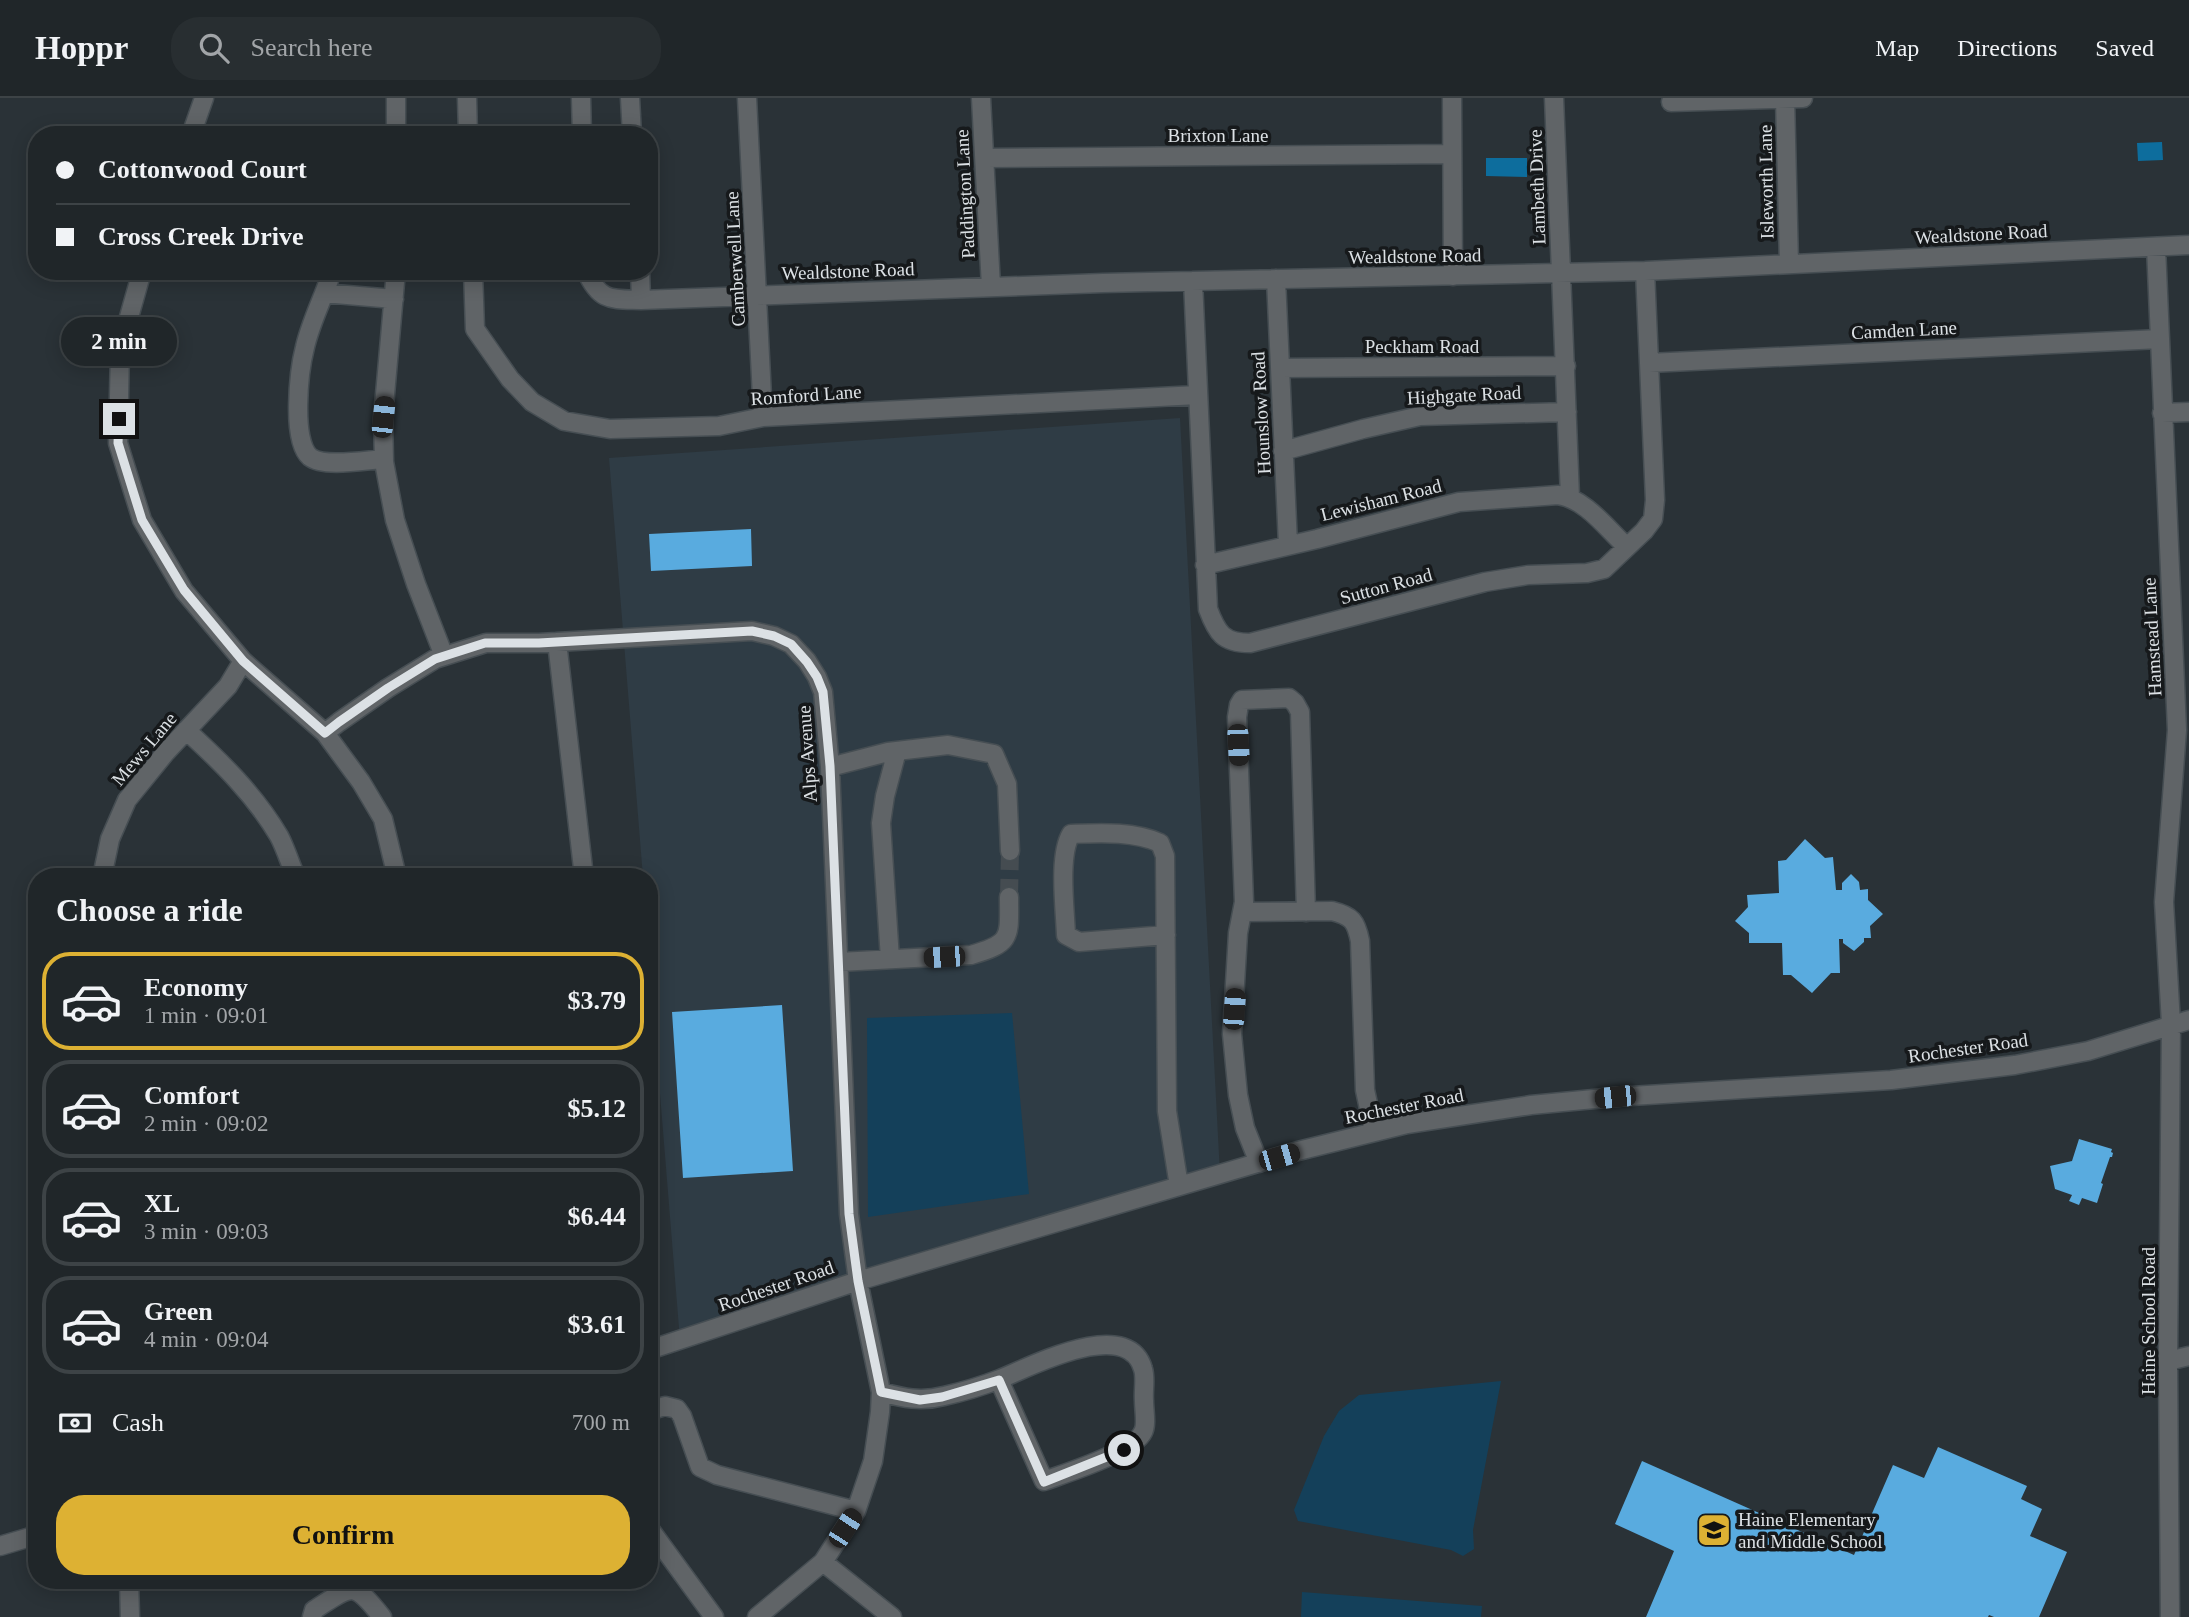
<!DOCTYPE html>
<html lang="en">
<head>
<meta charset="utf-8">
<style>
	:root { --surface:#202629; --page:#282e31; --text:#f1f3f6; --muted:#a2a5a8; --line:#3d4346; --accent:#ddb133 }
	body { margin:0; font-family:Georgia,serif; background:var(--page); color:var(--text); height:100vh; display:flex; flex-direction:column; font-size:26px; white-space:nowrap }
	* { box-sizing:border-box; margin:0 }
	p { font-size:23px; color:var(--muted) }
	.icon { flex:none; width:38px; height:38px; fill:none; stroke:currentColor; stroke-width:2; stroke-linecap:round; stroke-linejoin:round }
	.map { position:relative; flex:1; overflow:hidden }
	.side { position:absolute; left:28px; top:770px; width:630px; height:721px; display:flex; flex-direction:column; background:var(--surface); border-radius:28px; box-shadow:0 4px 18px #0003,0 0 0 2px var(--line) }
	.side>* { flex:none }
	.top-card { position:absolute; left:28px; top:28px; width:630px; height:154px; border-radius:28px; box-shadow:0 4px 18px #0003,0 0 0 2px var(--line); display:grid; align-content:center; height:154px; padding:0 28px; background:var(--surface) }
	.end { position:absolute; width:32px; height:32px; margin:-16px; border:9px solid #dce1e5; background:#111; box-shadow:0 0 0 4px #111 }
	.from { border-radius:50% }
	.bubble { position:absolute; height:49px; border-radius:24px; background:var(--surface); box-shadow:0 4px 18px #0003,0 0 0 2px var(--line); font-size:23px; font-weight:600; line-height:49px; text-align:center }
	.car { position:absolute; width:21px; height:42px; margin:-21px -10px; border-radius:9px; box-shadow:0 0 5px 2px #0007; background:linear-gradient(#222 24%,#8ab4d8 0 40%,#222 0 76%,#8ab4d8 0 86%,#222 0) }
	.top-card b { display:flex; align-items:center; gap:24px; height:66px; font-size:26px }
	.top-card b+b { border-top:2px solid var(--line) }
	.top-card i { width:18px; height:18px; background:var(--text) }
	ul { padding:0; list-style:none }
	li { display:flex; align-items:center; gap:21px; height:98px; margin:0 14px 10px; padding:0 14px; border:4px solid var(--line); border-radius:28px }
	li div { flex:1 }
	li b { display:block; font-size:26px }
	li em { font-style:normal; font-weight:600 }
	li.current { border-color:var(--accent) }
	li>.icon { width:63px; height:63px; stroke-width:1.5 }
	h2 { padding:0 28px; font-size:32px; line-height:84px }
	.pay { display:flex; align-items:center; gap:18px; height:77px; padding:0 28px; font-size:26px }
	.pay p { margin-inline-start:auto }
	.action { display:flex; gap:14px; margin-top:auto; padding:14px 28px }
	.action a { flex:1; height:80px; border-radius:28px; background:var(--accent); color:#111; font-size:28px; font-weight:600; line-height:80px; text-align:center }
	header { display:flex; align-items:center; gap:42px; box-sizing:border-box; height:98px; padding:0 35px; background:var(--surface); border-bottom:2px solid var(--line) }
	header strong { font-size:33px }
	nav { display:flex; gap:38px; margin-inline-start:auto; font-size:24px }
	.search { width:490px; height:63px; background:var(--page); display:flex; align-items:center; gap:18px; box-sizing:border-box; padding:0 24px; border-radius:28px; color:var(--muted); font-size:26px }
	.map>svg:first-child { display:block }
</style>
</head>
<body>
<header>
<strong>Hoppr</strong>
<div class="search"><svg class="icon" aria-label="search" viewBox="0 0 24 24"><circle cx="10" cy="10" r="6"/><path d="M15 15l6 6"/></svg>Search here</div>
<nav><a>Map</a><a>Directions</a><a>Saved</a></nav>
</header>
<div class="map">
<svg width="2189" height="1519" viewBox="0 0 2189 1519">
	<rect width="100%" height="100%" fill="#2a3237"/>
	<path fill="#2f3c45" d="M1180,320L1220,1076L680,1242L649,860V779H643L609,360Z"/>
	<path fill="#14405a" d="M1012,915L1029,1096L868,1119L867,920Z
		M1501,1283L1473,1432L1474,1451L1463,1458L1451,1452L1298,1423L1294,1412L1324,1338L1339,1313L1359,1297Z
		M1302,1494L1482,1508L1481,1519H1301Z"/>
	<path fill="#0d6d9d" d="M2162,44L2163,62L2138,63L2137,45Z
		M1486,60H1527V79L1486,78Z"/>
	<path fill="#59abdf" d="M751,431L752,468L651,473L649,436Z
		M1805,741L1825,760L1833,759L1836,792H1842V785L1851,776L1859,784L1860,792L1868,791V802L1883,816L1870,828L1871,840H1864V844L1854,853L1843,845V841H1839L1840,875H1831L1812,895L1791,877H1783L1782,845H1749V835L1735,823L1748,809L1747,797L1779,795L1778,763L1786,762Z
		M782,907L793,1073L683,1080L672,914Z
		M2079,1041L2112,1051L2111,1054L2113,1055L2112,1059H2110L2101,1085L2103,1086L2097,1105L2082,1100L2079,1107L2069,1103L2072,1097L2055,1091L2050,1068L2072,1063Z
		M1938,1349L2027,1388L2021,1401L2042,1411L2030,1438L2067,1454L2039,1519H1994L1989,1517L1988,1519H1646L1674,1453L1615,1426L1642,1363L1854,1457L1893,1367L1924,1380Z"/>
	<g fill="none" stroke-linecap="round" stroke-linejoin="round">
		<path stroke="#454c51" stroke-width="18" stroke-dasharray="18 9" stroke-linecap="butt" d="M1009,799L1010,753"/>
		<g stroke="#464e53" stroke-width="21">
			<path id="minor" d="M396,0V37
				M467,0L468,37
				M581,0L582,37
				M630,0L632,37
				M747,0L763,319
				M981,0L991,189
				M1452,0L1453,178
				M1554,0L1570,399
				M1785,0L1789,166
				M1671,4L1803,0
				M191,37L204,0
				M985,60L1452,56
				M2156,149L2177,632L2164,804L2171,926L2168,1263L2170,1519
				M142,173L120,251L118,345L142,422L184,493L243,563L325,635L361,684L383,721L397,779
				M332,173C324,199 311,223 305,249C299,272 291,343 310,359C324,370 366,362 384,361
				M396,173L383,319L384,364L395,422L416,486L444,558
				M473,173L475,231L510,281L532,304L564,323L610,331L719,328L763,319L1198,297
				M586,173C600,204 611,201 641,202L1103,185L1645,173L2189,147
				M640,173L641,202
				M1276,181L1288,447
				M1193,183L1208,511C1217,535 1223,545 1250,545L1485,484L1528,477L1587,475L1604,471L1644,433L1653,421L1655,402L1645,173
				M324,195L394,201
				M1649,265L2160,241
				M1280,270L1566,268
				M2162,315L2189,314
				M1283,353L1363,331L1420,318L1567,314
				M1205,467L1317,441L1459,404L1558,397C1586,401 1607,431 1627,449
				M557,544L584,779
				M186,632C221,664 255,697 279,738C286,751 290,766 296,779
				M325,635L339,624L388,590L435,561L486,545H539L752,533L774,538L791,546L807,563L817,579L823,594L830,669L849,1116L858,1183L881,1294L880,1314L873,1363L856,1413L823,1464L757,1519
				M830,669L888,654L948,647L994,656L1007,686L1010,753
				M102,779L110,741L127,702L166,654L228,588L243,563
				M1242,814L1332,813C1352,818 1356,823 1360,843L1365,992L1374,1034
				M1166,837L1079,844L1066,837C1065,810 1058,758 1071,736C1100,735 1133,733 1160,745L1165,758L1167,1013L1179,1088
				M890,861L881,725L885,698L897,653
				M839,864L971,857C1013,845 1009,839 1009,799
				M1259,1065L1245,1030L1238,997L1232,936L1238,835L1244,804L1237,619L1239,607L1242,602L1289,600L1295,605L1300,614L1306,814
				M649,1252L858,1183L1298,1053L1407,1026L1531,1007L1615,999L1891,982L2015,967L2088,953L2189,922
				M2168,1263L2189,1258
				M881,1294C903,1300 921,1304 944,1298C962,1294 982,1288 1000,1281C1030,1269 1128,1217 1143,1271C1146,1280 1143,1293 1144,1303C1144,1312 1147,1327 1143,1334C1134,1354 1066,1375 1044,1383L999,1282
				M649,1313L665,1308L677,1311L682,1318L700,1369L717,1377L856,1413
				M649,1430L714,1519
				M0,1448L37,1437
				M823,1464L892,1519
				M129,1482L130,1519
				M312,1519L314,1512C352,1488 352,1481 382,1519"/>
		</g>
		<use href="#minor" stroke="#606467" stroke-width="18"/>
	</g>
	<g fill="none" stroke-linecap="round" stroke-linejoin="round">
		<path stroke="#dce1e5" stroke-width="9" d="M119,321L118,345L142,422L184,492L243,563L325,635L339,624L388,590L435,561L485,545H539L752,533L774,538L791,546L807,564L817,579L823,594L830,668L849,1116L858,1183L881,1294L920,1302L942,1299L999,1282L1044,1384L1124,1352"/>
	</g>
	<defs>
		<g id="school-square" transform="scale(1.75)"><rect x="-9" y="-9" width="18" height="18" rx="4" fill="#ddb133" stroke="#16191b"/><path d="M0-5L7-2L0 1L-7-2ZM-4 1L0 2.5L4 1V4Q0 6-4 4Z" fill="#111"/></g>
	</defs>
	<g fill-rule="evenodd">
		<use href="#school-square" x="1714" y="1432"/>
	</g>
	<g text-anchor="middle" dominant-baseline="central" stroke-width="7" stroke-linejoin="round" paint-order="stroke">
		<g font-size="19" fill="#dce1e5" stroke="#16191b">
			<text x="1218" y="37">Brixton Lane</text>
			<text transform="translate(1766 84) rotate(-91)">Isleworth Lane</text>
			<text transform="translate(1537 89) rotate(-92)">Lambeth Drive</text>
			<text transform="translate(965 96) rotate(-93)">Paddington Lane</text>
			<text transform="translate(1981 136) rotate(-3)">Wealdstone Road</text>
			<text transform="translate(1415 158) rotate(-1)">Wealdstone Road</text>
			<text transform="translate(735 161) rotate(-93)">Camberwell Lane</text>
			<text transform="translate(848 173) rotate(-2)">Wealdstone Road</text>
			<text transform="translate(1904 232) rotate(-3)">Camden Lane</text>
			<text x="1422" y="248">Peckham Road</text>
			<text transform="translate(806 297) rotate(-4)">Romford Lane</text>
			<text transform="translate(1464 297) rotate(-3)">Highgate Road</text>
			<text transform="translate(1261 315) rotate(-93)">Hounslow Road</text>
			<text transform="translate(1381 402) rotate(-14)">Lewisham Road</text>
			<text transform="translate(1386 488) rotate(-15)">Sutton Road</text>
			<text transform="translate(2152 539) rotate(-93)">Hamstead Lane</text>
			<text transform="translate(144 651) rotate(-50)">Mews Lane</text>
			<text transform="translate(807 656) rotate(-94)">Alps Avenue</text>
			<text transform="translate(1968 950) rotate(-8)">Rochester Road</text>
			<text transform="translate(1404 1008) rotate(-11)">Rochester Road</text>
			<text transform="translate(776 1188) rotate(-19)">Rochester Road</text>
			<text transform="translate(2148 1223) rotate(-90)">Haine School Road</text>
		</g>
		<g font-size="19" fill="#dce1e5" stroke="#16191b" text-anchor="start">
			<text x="1738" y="1421">Haine Elementary<tspan x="1738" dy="22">and Middle School</tspan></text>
		</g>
	</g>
</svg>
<i class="end from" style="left:1124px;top:1352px"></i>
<i class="end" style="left:119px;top:321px"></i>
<div class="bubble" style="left:61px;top:219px;width:116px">2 min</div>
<i class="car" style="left:383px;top:319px;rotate:6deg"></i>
<i class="car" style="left:1238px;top:647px;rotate:177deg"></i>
<i class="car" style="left:944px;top:859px;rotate:267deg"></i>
<i class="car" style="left:1234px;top:911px;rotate:4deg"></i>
<i class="car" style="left:1615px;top:999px;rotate:264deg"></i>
<i class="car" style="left:1279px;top:1059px;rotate:74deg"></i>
<i class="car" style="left:845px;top:1430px;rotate:33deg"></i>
<div class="top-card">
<b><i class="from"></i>Cottonwood Court</b>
<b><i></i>Cross Creek Drive</b>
</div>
<section class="side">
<h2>Choose a ride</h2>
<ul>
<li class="current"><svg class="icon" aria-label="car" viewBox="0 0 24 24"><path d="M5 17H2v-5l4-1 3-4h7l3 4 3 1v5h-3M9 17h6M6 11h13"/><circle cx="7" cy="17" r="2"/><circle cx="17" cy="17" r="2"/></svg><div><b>Economy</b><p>1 min · 09:01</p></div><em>$3.79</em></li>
<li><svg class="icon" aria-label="car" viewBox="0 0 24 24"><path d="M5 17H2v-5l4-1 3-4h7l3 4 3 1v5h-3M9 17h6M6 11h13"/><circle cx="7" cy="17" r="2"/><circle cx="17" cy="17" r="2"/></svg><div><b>Comfort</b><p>2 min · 09:02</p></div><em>$5.12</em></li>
<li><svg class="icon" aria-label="car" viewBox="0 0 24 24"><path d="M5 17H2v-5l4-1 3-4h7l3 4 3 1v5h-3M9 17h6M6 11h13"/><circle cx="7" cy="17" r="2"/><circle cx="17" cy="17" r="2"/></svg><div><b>XL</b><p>3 min · 09:03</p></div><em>$6.44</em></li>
<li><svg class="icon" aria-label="car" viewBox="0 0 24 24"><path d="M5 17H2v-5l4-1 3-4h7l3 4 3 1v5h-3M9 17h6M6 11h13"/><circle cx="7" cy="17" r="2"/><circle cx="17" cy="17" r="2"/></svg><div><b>Green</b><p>4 min · 09:04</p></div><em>$3.61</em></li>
</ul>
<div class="pay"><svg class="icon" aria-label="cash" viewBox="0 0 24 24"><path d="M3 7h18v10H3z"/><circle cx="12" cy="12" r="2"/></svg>Cash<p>700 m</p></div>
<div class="action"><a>Confirm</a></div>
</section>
</div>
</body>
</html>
